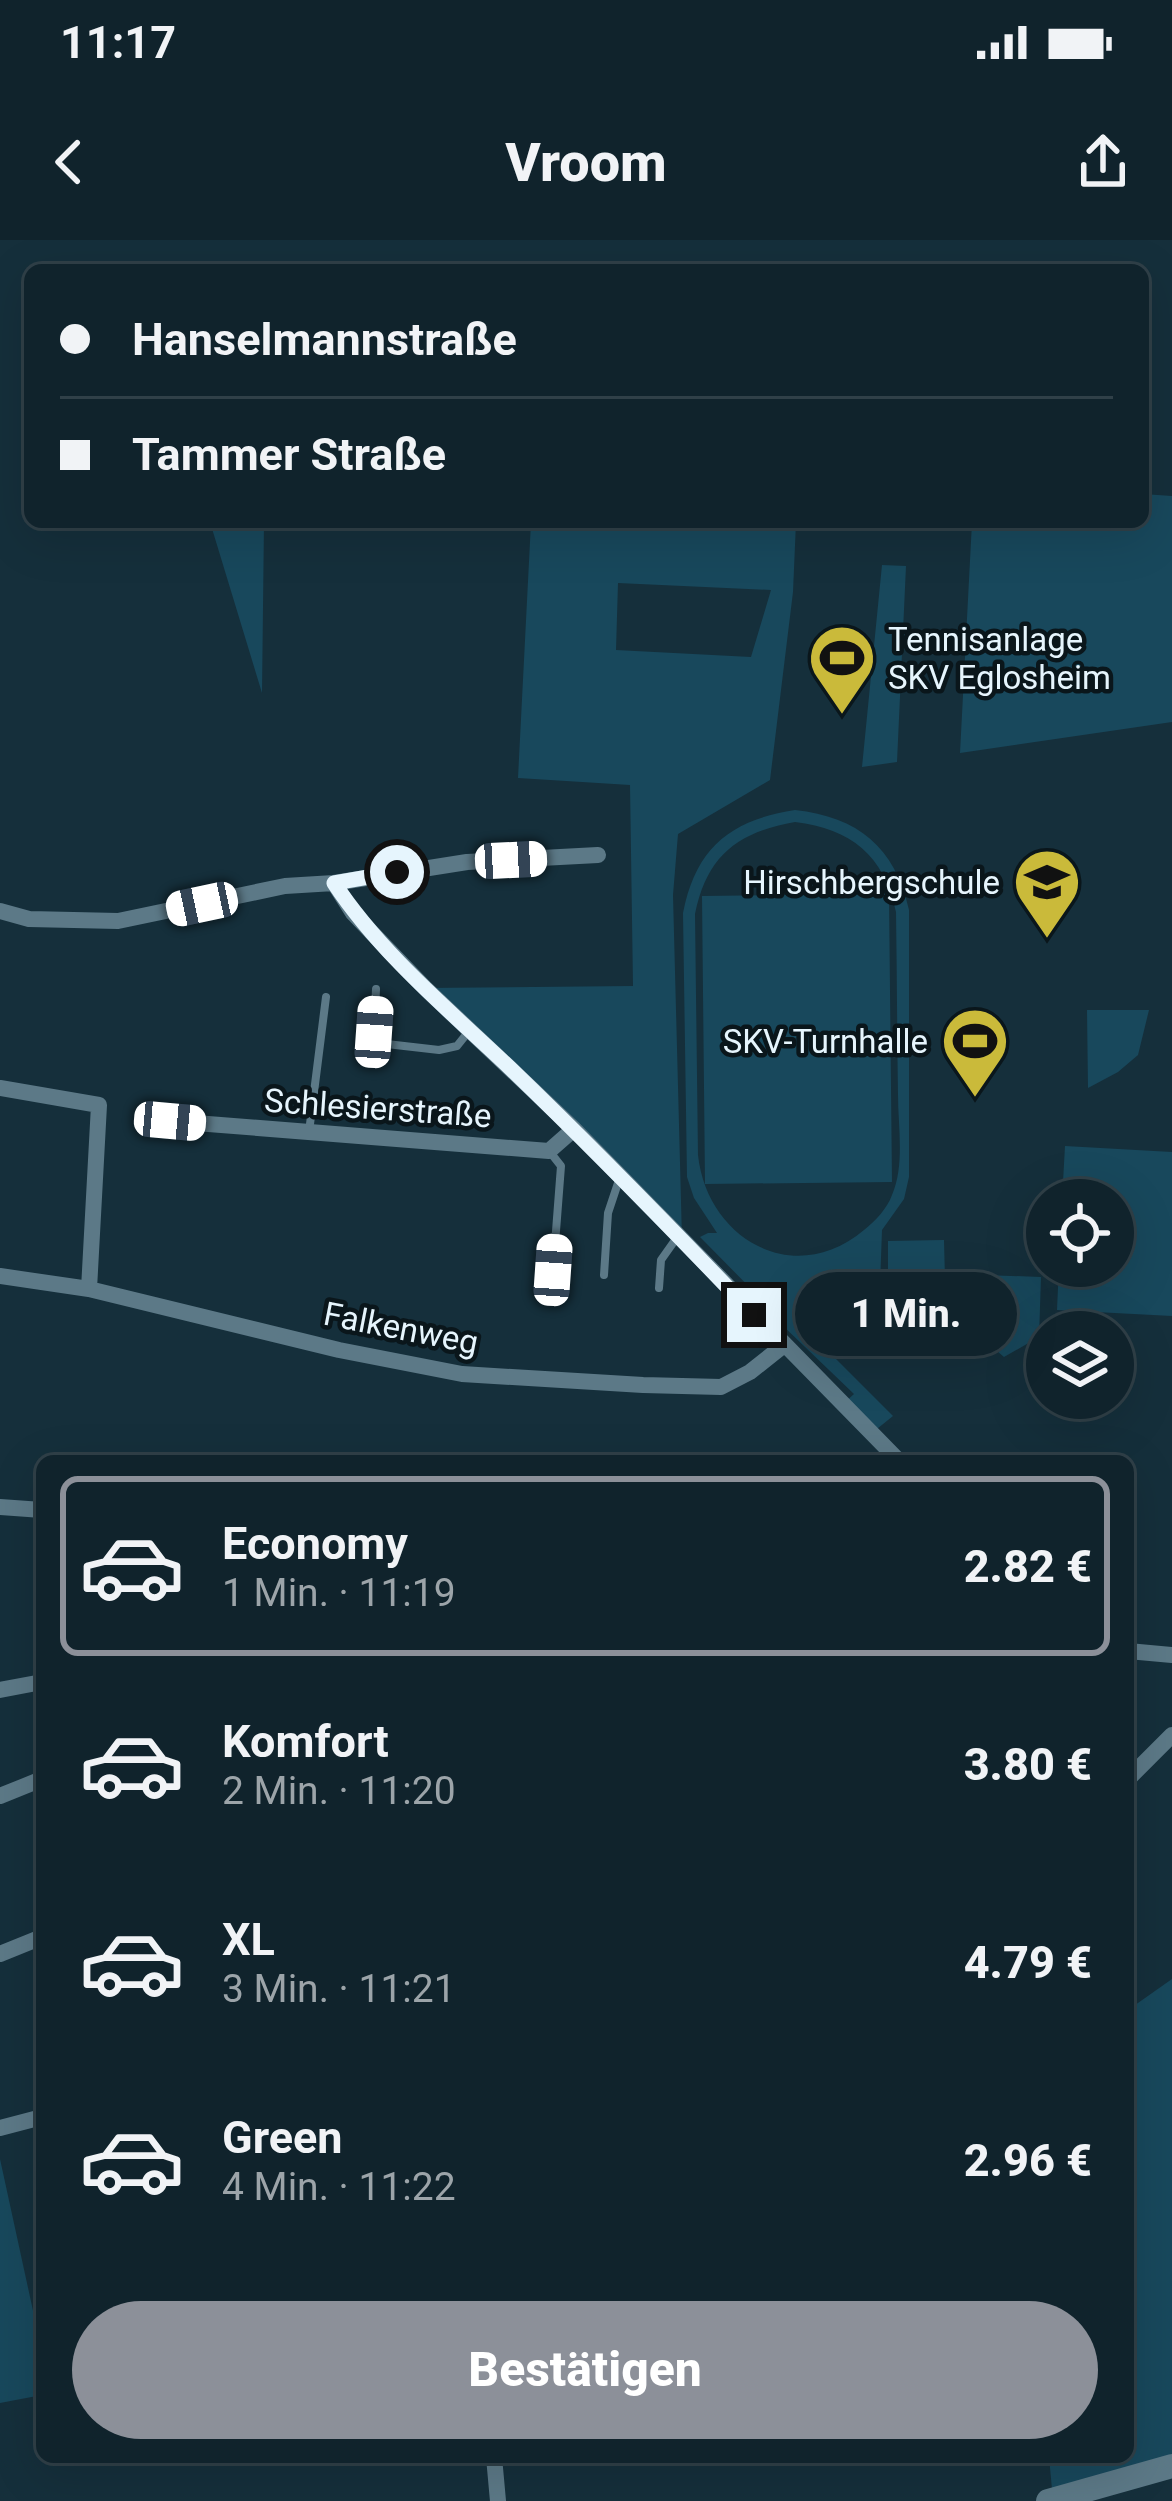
<!DOCTYPE html>
<html lang="de">
<head>
<meta charset="utf-8">
<style>
	:root { --surface:#10232c; --page:#1e2f38; --text:#f1f3f6; --muted:#9ca4a9; --line:#304048; --accent:#8c9099 }
	body { margin:0; font-family:Roboto,sans-serif; background:var(--page); color:var(--text); height:100vh; display:flex; flex-direction:column; font-size:45px; white-space:nowrap }
	* { box-sizing:border-box; margin:0 }
	p { font-size:39px; color:var(--muted) }
	.icon { flex:none; width:66px; height:66px; fill:none; stroke:currentColor; stroke-width:2; stroke-linecap:round; stroke-linejoin:round }
	.map { position:relative; flex:1; overflow:hidden }
	.sheet { position:absolute; left:36px; top:1215px; width:1098px; height:1008px; display:flex; flex-direction:column; background:var(--surface); border-radius:18px; box-shadow:0 12px 48px #0002,0 0 0 3px var(--line) }
	.sheet>* { flex:none }
	.guide { position:absolute; left:24px; top:24px; width:1125px; height:264px; border-radius:18px; box-shadow:0 12px 48px #0002,0 0 0 3px var(--line); display:grid; align-content:center; height:264px; padding:0 36px; background:var(--surface) }
	.controls { position:absolute; left:1026px; top:939px; display:grid; gap:24px }
	.controls a { display:grid; place-items:center; width:108px; height:108px; border-radius:50%; background:var(--surface); box-shadow:0 12px 48px #0002,0 0 0 3px var(--line); font-size:60px }
	.end { position:absolute; width:54px; height:54px; margin:-27px; border:15px solid #e6f5fd; background:#111; box-shadow:0 0 0 6px #111 }
	.from { border-radius:50% }
	.bubble { position:absolute; height:84px; border-radius:42px; background:var(--surface); box-shadow:0 12px 48px #0002,0 0 0 3px var(--line); font-size:39px; font-weight:800; line-height:84px; text-align:center }
	.car { position:absolute; width:36px; height:72px; margin:-36px -18px; border-radius:15px; box-shadow:0 0 9px 3px #0007; background:linear-gradient(#fff 24%,#345 0 40%,#fff 0 76%,#345 0 86%,#fff 0) }
	.guide b { display:flex; align-items:center; gap:42px; height:114px; font-size:45px }
	.guide b+b { border-top:3px solid var(--line) }
	.guide i { width:30px; height:30px; background:var(--text) }
	ul { padding:21px 0 0; list-style:none }
	li { display:flex; align-items:center; gap:36px; height:180px; margin:0 24px 18px; padding:0 12px; border:6px solid transparent; border-radius:18px }
	li div { flex:1 }
	li b { display:block; font-size:45px }
	li em { font-style:normal; font-weight:800 }
	li.on { border-color:var(--accent) }
	li>.icon { width:108px; height:108px; stroke-width:1.5 }
	.primary-button { display:flex; gap:24px; margin-top:auto; padding:24px 36px }
	.primary-button a { flex:1; height:138px; border-radius:72px; background:var(--accent); color:#fff; font-size:48px; font-weight:800; line-height:138px; text-align:center }
	.status { display:flex; justify-content:space-between; align-items:center; height:84px; padding:0 60px; background:var(--surface); direction:ltr }
	.status svg { height:33px; fill:currentColor }
	header { display:flex; justify-content:space-between; align-items:center; height:156px; padding:0 36px; background:var(--surface); font-size:54px; font-weight:800 }
	.map>svg:first-child { display:block }
</style>
</head>
<body>
<div class="status"><b>11:17</b><svg viewBox="0 0 49 12"><path d="M0 12V9h3v3zM5 12V6h3v6zM10 12V3h3v9zM15 12V0h3v12zM26 1h20v11H26zM47 4h2v5h-2z"/></svg></div>
<header><svg class="icon" aria-label="back" viewBox="0 0 24 24"><path d="M15 5l-7 7 7 7"/></svg>Vroom<svg class="icon" aria-label="share" viewBox="0 0 24 24"><path d="M12 15V3M7 8l5-5 5 5M5 13v7h14v-7"/></svg></header>
<div class="map">
<svg width="1172" height="2261" viewBox="0 0 1172 2261">
	<rect width="100%" height="100%" fill="#152f3b"/>
	<path fill="#18485c" fill-rule="evenodd" d="M1143,254L1172,256V482L960,513L972,282H1143Z
		M210,282H264L262,453Z
		M531,282H796L793,352L770,540L678,594L673,655L682,999L425,748L633,746L630,545L518,538ZM618,343L771,350L751,417L616,410Z
		M882,325L906,326L897,522L862,527Z
		M795,570C858,577 895,607 909,670V937L904,959L882,990L880,1046L799,1062L813,1076L803,1086L893,1176L872,1193L843,1164L854,1154L780,1083L767,1090L754,1075L765,1063L700,997L708,993H717L694,958L687,937L683,673C696,607 731,580 795,570ZM795,582C851,589 884,615 896,672C897,733 897,794 898,855C898,886 905,925 892,955C887,969 875,981 864,990C794,1049 707,999 698,915L695,674C707,615 738,592 795,582Z
		M889,654L892,942L705,944L702,656Z
		M1087,770H1149L1138,815L1118,832L1088,848Z
		M1065,906L1172,912V1076L1057,1070L1059,1026H1113V960H1062Z
		M944,1000L945,1039L888,1040V1001Z
		M956,1034L1041,1037L1039,1097L1004,1117L997,1111L1013,1095L956,1046Z
		M1172,1739V2226L1053,2260L1049,2217H1128V1770Z
		M0,1919L42,2112V2155L0,2163Z"/>
	<g fill="none" stroke-linecap="round" stroke-linejoin="round">
		<path stroke="#5c7987" stroke-width="8" d="M376,749L374,792L378,803L439,810L457,806L469,791
			M309,892L326,757
			M550,912L561,926L553,1030
			M604,1035L608,973L619,940
			M659,1048L661,1020L678,996"/>
		<path stroke="#5c7987" stroke-width="16" d="M334,643L353,673L425,748L574,889L899,1221
			M0,671L29,679L118,681L285,646L334,643L467,622L598,615
			M0,848L99,865L89,1049
			M170,881L549,911L574,889
			M0,1036L89,1049L339,1110L462,1134L643,1145L721,1147L750,1132L784,1105
			M0,1267L42,1270
			M1128,1411L1172,1415
			M0,1450L42,1442
			M1128,1539L1172,1495
			M0,1556L42,1539
			M0,1714L42,1697
			M0,1888L42,1877
			M494,2217L498,2261"/>
		<path stroke="#5c7987" stroke-width="24" d="M1048,2261L1172,2226"/>
	</g>
	<g fill="none" stroke-linecap="round" stroke-linejoin="round">
		<path stroke="#e6f5fd" stroke-width="15" d="M397,632L334,643C381,714 449,770 510,828C593,908 674,991 754,1075"/>
	</g>
	<defs>
		<g id="stadium-pin" transform="scale(3.45)"><path d="M0 17L-7.5 6A9.5 9.5 0 1 1 7.5 6Z" fill="#caba3a" stroke="#0a161b"/><path d="M0-5a6.5 5 0 1 0 0 10a6.5 5 0 1 0 0-10ZM-3.5-1.8h7v3.6h-7Z" fill="#111"/></g>
		<g id="school-pin" transform="scale(3.45)"><path d="M0 17L-7.5 6A9.5 9.5 0 1 1 7.5 6Z" fill="#caba3a" stroke="#0a161b"/><path d="M0-5L7-2L0 1L-7-2ZM-4 1L0 2.5L4 1V4Q0 6-4 4Z" fill="#111"/></g>
	</defs>
	<g fill-rule="evenodd">
		<use href="#stadium-pin" x="842" y="418"/>
		<use href="#school-pin" x="1047" y="642"/>
		<use href="#stadium-pin" x="975" y="801"/>
	</g>
	<g text-anchor="middle" dominant-baseline="central" stroke-width="9" stroke-linejoin="round" paint-order="stroke">
		<g font-size="33" fill="#e6f5fd" stroke="#0a161b" text-anchor="end">
			<text x="888" y="399" text-anchor="start">Tennisanlage<tspan x="888" dy="38">SKV Eglosheim</tspan></text>
			<text x="1000" y="642">Hirschbergschule</text>
			<text x="928" y="801">SKV-Turnhalle</text>
		</g>
		<g font-size="33" fill="#e6f5fd" stroke="#0a161b">
			<text transform="translate(378 868) rotate(4)">Schlesierstraße</text>
			<text transform="translate(401 1088) rotate(11)">Falkenweg</text>
		</g>
	</g>
</svg>
<div class="controls">
<a><svg class="icon" aria-label="locate" viewBox="0 0 24 24"><circle cx="12" cy="12" r="6"/><path d="M12 2v4M12 18v4M2 12h4M18 12h4"/></svg></a>
<a><svg class="icon" aria-label="layers" viewBox="0 0 24 24"><path d="M12 4l9 5-9 5-9-5zM3 14l9 5 9-5"/></svg></a>
</div>
<i class="end from" style="left:397px;top:632px"></i>
<i class="end" style="left:754px;top:1075px"></i>
<div class="bubble" style="left:795px;top:1032px;width:222px">1 Min.</div>
<i class="car" style="left:511px;top:620px;rotate:87deg"></i>
<i class="car" style="left:202px;top:664px;rotate:258deg"></i>
<i class="car" style="left:374px;top:792px;rotate:4deg"></i>
<i class="car" style="left:170px;top:881px;rotate:95deg"></i>
<i class="car" style="left:553px;top:1030px;rotate:4deg"></i>
<div class="guide">
<b><i class="from"></i>Hanselmannstraße</b>
<b><i></i>Tammer Straße</b>
</div>
<section class="sheet">
<ul>
<li class="on"><svg class="icon" aria-label="car" viewBox="0 0 24 24"><path d="M5 17H2v-5l4-1 3-4h7l3 4 3 1v5h-3M9 17h6M6 11h13"/><circle cx="7" cy="17" r="2"/><circle cx="17" cy="17" r="2"/></svg><div><b>Economy</b><p>1 Min. · 11:19</p></div><em>2.82 €</em></li>
<li><svg class="icon" aria-label="car" viewBox="0 0 24 24"><path d="M5 17H2v-5l4-1 3-4h7l3 4 3 1v5h-3M9 17h6M6 11h13"/><circle cx="7" cy="17" r="2"/><circle cx="17" cy="17" r="2"/></svg><div><b>Komfort</b><p>2 Min. · 11:20</p></div><em>3.80 €</em></li>
<li><svg class="icon" aria-label="car" viewBox="0 0 24 24"><path d="M5 17H2v-5l4-1 3-4h7l3 4 3 1v5h-3M9 17h6M6 11h13"/><circle cx="7" cy="17" r="2"/><circle cx="17" cy="17" r="2"/></svg><div><b>XL</b><p>3 Min. · 11:21</p></div><em>4.79 €</em></li>
<li><svg class="icon" aria-label="car" viewBox="0 0 24 24"><path d="M5 17H2v-5l4-1 3-4h7l3 4 3 1v5h-3M9 17h6M6 11h13"/><circle cx="7" cy="17" r="2"/><circle cx="17" cy="17" r="2"/></svg><div><b>Green</b><p>4 Min. · 11:22</p></div><em>2.96 €</em></li>
</ul>
<div class="primary-button"><a>Bestätigen</a></div>
</section>
</div>
</body>
</html>
